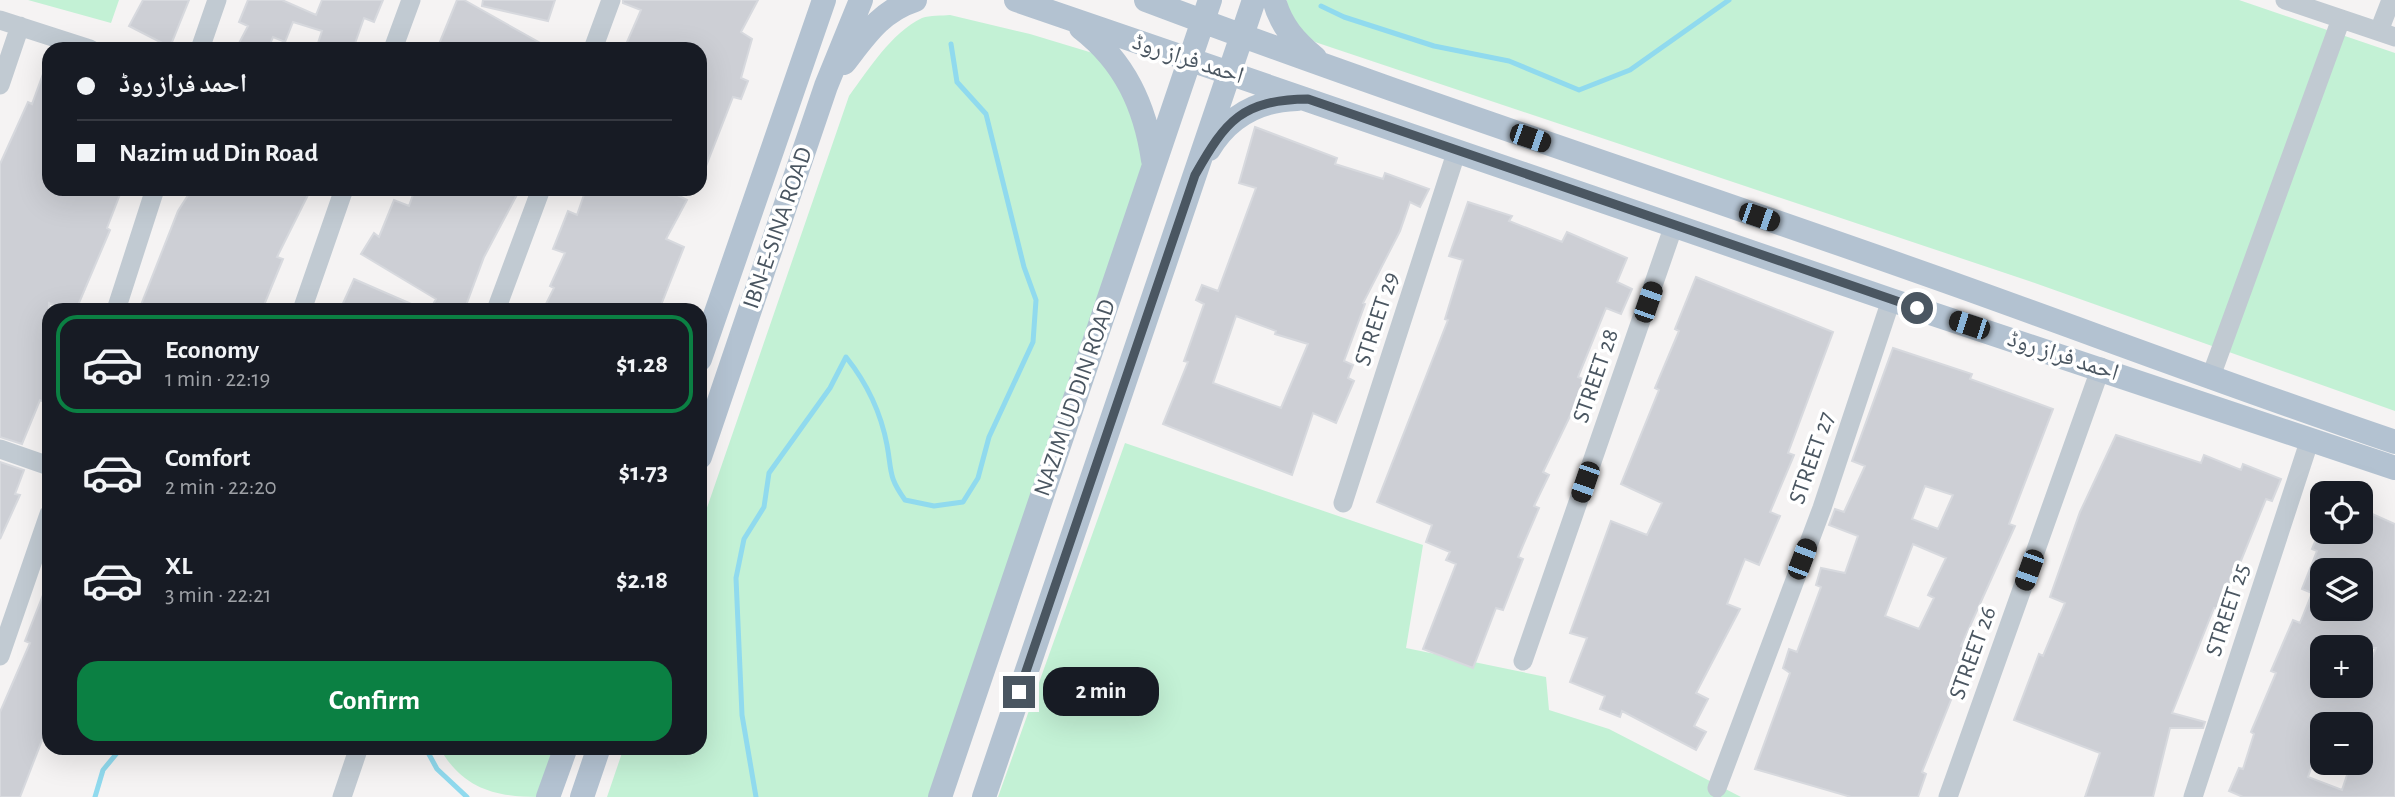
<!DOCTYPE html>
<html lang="en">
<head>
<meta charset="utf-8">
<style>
	:root { --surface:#171b24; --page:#20242c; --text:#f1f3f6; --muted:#9ea1a6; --line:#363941; --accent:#0b8043 }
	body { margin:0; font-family:"Alegreya Sans","Noto Naskh Arabic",sans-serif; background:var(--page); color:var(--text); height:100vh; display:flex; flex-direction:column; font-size:26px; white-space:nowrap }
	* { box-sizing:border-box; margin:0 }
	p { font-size:23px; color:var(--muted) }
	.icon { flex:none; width:38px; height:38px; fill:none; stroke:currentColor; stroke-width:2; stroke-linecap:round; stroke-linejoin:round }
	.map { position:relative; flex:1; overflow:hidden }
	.drawer { position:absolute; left:42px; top:303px; width:665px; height:452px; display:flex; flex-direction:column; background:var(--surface); border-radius:21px; box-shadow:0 7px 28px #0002 }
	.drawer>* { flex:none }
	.hud { position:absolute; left:42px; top:42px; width:665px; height:154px; border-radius:21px; box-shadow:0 7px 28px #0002; display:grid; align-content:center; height:154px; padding:0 35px; background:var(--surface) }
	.tools { position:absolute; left:2310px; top:481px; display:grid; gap:14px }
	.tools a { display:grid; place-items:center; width:63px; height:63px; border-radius:14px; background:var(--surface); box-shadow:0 7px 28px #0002; font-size:35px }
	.end { position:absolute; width:32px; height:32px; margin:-16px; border:9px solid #4a5661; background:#fff; box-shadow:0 0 0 4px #fff }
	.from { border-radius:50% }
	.bubble { position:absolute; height:49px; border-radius:21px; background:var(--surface); box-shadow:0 7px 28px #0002; font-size:23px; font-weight:700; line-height:49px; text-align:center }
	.car { position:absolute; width:21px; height:42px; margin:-21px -10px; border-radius:9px; box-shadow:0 0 5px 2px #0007; background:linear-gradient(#222 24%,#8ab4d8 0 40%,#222 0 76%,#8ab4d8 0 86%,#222 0) }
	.hud b { display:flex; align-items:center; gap:24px; height:66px; font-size:26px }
	.hud b+b { border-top:2px solid var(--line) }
	.hud i { width:18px; height:18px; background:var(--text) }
	ul { padding:12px 0 0; list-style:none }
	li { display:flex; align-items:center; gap:21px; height:98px; margin:0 14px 10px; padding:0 21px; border:4px solid transparent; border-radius:21px }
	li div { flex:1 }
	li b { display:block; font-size:26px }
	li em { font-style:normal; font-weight:700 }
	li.selected { border-color:var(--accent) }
	li>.icon { width:63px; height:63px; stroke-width:1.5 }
	.button { display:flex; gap:14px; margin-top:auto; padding:14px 35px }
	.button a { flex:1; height:80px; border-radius:21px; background:var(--accent); color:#fff; font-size:28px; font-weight:700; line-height:80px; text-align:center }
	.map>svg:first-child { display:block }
</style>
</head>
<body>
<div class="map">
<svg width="2395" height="797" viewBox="0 0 2395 797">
	<rect width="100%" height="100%" fill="#f5f3f3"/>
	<path fill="#c3f1d5" d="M28,0H119L111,23Z
		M1287,0H2239L2395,53V411L2029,281L1315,42L1288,19Z
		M950,15L1030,34L1096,54L1135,104L1147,155L930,797H607L624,747H700V528L849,96C869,69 891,33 922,18C930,15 942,16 950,15Z
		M1125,443L1423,545L1406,648L1546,677L1549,710L1609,729L1741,797H998Z
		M439,747H555L538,797C494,797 462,788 439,747Z"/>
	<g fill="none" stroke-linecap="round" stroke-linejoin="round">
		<path stroke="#90daee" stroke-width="5" d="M1321,6L1344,17L1434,46L1509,61L1579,90L1630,70L1729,0
			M425,747L437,769L467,797
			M95,797L103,770L122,747
			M756,797L742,715L736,578L744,539L764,507L769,473L830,388L846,357C866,382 881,413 887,445C892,472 888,476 905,500L934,506L963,502L978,478L989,437L1033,342L1036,300L1024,267L986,114L957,82L951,44"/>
	</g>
	<path fill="#cdcfd5" stroke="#d7d9de" stroke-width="2" fill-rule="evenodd" d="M143,0H189L170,47L129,26Z
		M248,0H282L316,15L322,0H383L374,22L364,18L353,49H316L322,31L293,22L285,42L273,37L268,49H236L248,26L239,22Z
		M457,0H464L551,49H437Z
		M483,0H555L548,21L482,6Z
		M623,0H758L741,32L752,39L741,78L748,81L741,99L733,97L701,179L700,49H624L641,10L623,3Z
		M47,63L49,189H122L107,228L110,230L76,310H65L49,303V404L40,400L22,444L0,437V164L28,102L32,104Z
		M1255,127L1337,158L1335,164L1383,179L1385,173L1429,189L1420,207L1410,202L1400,231L1363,303L1365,304L1344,361L1353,365L1348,378L1354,381L1336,423L1313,413L1292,475L1163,424L1188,362L1184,361L1204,304L1196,300L1202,285L1218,291L1256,188L1239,183ZM1236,316L1276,331L1275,334L1308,344L1281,408L1213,383Z
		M192,189H311L277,257L283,259L262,310H139L178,211Z
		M415,189H520L484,257L465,308L457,306L455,310H430L436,299L361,254L374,233L379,237L394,200L409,206Z
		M586,189H666L687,200L666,239L684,247L659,310H543L554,288L550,286L565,253L553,249L568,211L577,215Z
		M1468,202L1512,216L1509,221L1562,242L1567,232L1627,258L1617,282L1632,289L1621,314L1606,308L1578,377L1587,381L1543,472L1549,475L1534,506L1539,508L1518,557L1523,559L1503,610L1496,608L1473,668L1423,649L1456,564L1446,560L1450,552L1426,542L1432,525L1377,502L1448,320L1445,319L1463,260L1449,256Z
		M1696,277L1833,332L1788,453L1794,455L1770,512L1780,516L1759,565L1745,559L1727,604L1740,609L1696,693L1708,699L1694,726L1706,732L1696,750L1622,711L1620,717L1600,709L1605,696L1570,682L1587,638L1570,633L1611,521L1647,535L1662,503L1621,484L1659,390L1655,388L1679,331L1675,329Z
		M354,279L425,310H340Z
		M1893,348L1972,374L1970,379L2053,409L2009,524L2015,526L1961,646L1971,650L1922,772L1926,774L1918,797H1851L1755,769L1790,673L1783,668L1789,649L1797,652L1821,587L1816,585L1821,568L1845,573L1858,536L1829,525L1835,509L1844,512L1865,466L1852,461ZM1925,486L1953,495L1938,529L1912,519ZM1913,544L1946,558L1928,595L1934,598L1919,629L1885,616Z
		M2116,435L2201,463L2204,455L2241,470L2243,464L2281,479L2272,501L2266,499L2221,610L2214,608L2172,713L2205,722L2203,728H2170L2153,797H2085L2100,753L2014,720L2039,654L2043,656L2065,603L2050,597L2080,512Z
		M0,462L24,470L15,494L20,495L0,539Z
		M2361,509L2395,524V797H2243L2229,791L2239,768L2243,769L2254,734L2251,732L2276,673L2271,671L2293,620L2300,623L2312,593L2302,589L2317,551L2312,549L2319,532H2361ZM2322,570H2361V609H2322ZM2322,648H2376L2361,686H2322ZM2322,724H2361V763H2351L2342,790L2308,777L2322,737Z
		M48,582L49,722L20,797H0V712L30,643L25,641Z"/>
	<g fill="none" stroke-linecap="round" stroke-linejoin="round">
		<path stroke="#c1cad2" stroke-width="19" d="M2285,0L2395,37
			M0,20L90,49
			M2379,31L2391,0
			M200,49L217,0
			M393,49L411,0
			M593,49L611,0
			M0,85L20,26
			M116,310L155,189
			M302,310L344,189
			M496,310L541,189
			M2210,379L2341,19
			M0,449L49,466
			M1343,503L1457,150
			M0,656L49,514
			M1523,661L1674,225
			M1717,788L1822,508L1891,300
			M342,797L359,747
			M1948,797L2101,367
			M2193,797L2310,439"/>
		<path stroke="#b3c2d1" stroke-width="24" d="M1016,0L1891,300L2395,468
			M1146,0C1416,102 1691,190 1962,287C2107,339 2250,393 2395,442
			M1274,0C1281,26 1295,41 1315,58
			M1081,28C1125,62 1145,106 1153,160
			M844,63C865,36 881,11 915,0
			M1209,149C1229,116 1259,100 1297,99
			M700,359L824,0
			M700,457L826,86L861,0
			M548,797L566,747
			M582,797L599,747
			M940,797L1210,0
			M984,797L1254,0"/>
	</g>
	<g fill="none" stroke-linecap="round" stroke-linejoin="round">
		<path stroke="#4a5661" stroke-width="9" d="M1019,692L1195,175C1226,120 1242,100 1308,99L1917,308"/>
	</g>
	<g text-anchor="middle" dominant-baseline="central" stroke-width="7" stroke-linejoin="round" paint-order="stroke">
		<g font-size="24" fill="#4a5661" stroke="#fff">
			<text transform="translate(1188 59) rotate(18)">احمد فراز روڈ</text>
			<text transform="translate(778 228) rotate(-71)">IBN-E-SINA ROAD</text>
			<text transform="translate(1377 319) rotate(-72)">STREET 29</text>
			<text transform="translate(2063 356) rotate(18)">احمد فراز روڈ</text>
			<text transform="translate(1596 376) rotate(-71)">STREET 28</text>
			<text transform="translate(1075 398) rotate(-71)">NAZIM UD DIN ROAD</text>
			<text transform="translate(1812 458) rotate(-71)">STREET 27</text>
			<text transform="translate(2228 610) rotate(-72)">STREET 25</text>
			<text transform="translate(1973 653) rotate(-70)">STREET 26</text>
		</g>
	</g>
</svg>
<div class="tools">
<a><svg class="icon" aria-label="locate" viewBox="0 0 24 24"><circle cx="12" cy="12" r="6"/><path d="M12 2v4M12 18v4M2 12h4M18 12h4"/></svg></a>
<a><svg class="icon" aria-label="layers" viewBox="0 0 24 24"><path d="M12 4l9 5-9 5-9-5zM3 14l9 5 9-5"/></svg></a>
<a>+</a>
<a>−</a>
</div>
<i class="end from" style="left:1917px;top:308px"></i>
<i class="end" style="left:1019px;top:692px"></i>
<div class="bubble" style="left:1043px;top:667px;width:116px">2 min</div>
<i class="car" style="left:1530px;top:138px;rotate:109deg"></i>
<i class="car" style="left:1759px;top:217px;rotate:109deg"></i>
<i class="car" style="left:1648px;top:302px;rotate:19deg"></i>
<i class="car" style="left:1969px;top:325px;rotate:288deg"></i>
<i class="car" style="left:1585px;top:482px;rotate:199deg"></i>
<i class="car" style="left:1802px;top:559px;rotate:21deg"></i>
<i class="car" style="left:2029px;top:570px;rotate:200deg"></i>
<div class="hud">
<b><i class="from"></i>احمد فراز روڈ</b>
<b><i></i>Nazim ud Din Road</b>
</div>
<section class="drawer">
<ul>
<li class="selected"><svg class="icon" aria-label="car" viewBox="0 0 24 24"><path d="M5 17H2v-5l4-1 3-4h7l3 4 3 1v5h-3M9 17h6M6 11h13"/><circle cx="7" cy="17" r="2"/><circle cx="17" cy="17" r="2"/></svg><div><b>Economy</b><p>1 min · 22:19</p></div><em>$1.28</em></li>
<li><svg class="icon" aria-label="car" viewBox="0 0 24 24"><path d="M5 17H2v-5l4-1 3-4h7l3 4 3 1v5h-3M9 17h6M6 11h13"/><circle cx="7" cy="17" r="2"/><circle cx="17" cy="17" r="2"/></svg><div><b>Comfort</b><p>2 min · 22:20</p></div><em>$1.73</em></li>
<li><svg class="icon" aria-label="car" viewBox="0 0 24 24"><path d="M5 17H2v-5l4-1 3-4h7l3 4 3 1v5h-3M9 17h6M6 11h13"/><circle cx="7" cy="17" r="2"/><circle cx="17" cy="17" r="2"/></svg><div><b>XL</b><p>3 min · 22:21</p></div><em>$2.18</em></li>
</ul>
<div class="button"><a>Confirm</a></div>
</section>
</div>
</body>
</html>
